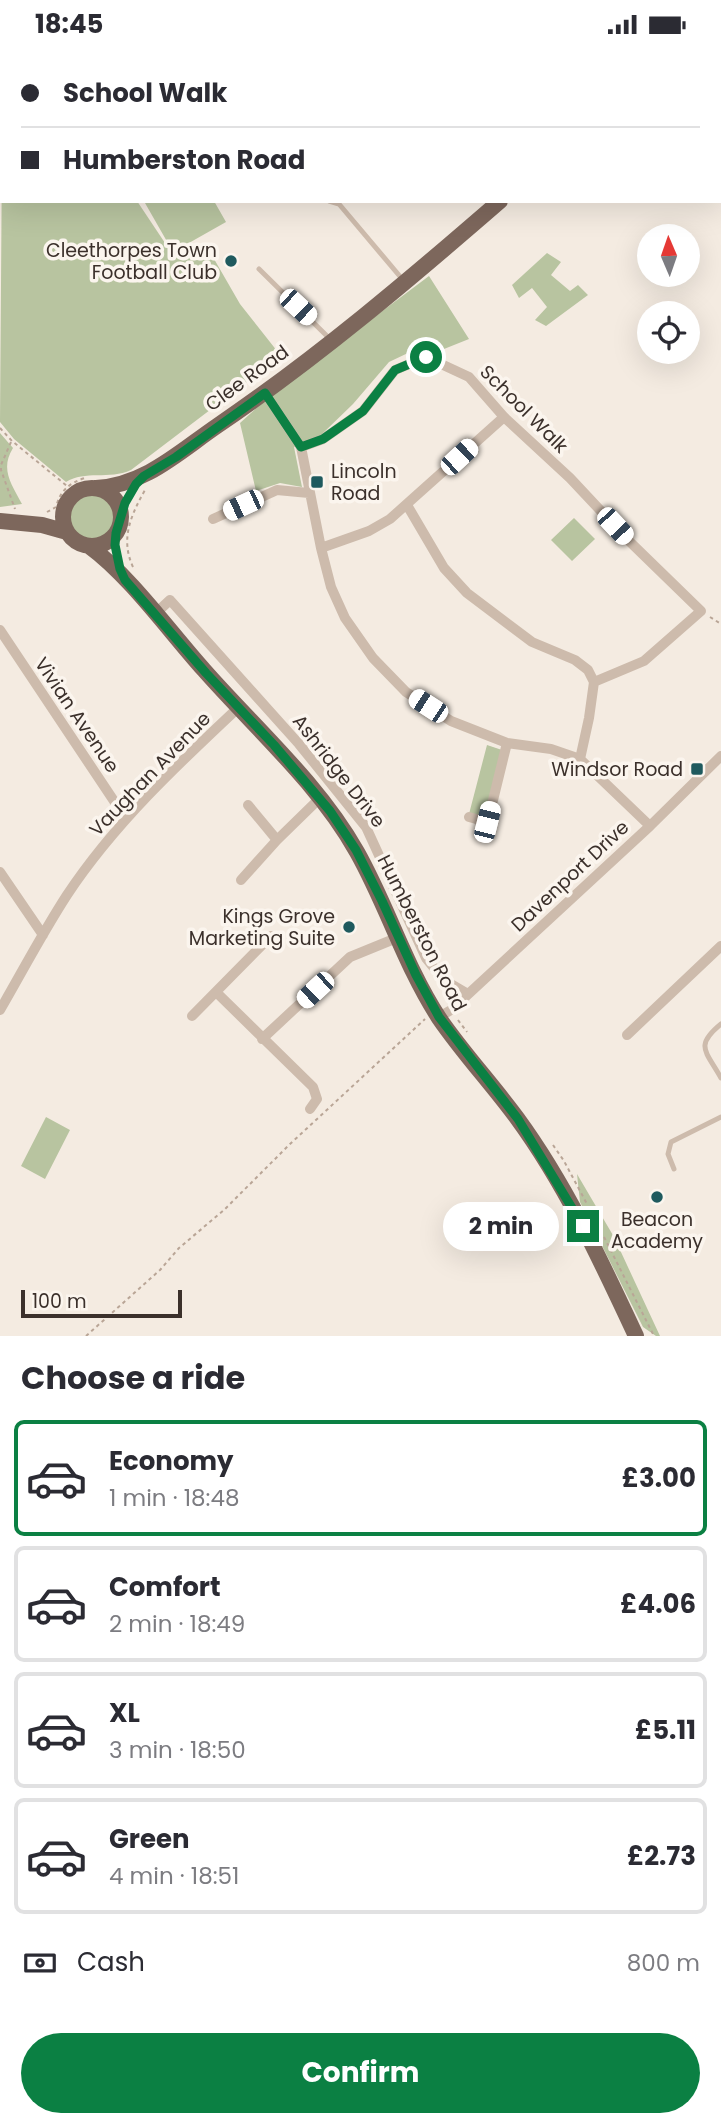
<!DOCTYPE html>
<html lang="en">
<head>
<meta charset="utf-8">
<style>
	:root { --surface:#fff; --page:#f7f7f7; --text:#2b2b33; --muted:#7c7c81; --line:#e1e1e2; --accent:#0b8043 }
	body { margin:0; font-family:Poppins,sans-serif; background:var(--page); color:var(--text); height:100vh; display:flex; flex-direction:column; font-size:26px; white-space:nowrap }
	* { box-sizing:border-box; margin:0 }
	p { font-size:23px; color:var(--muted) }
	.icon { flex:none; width:38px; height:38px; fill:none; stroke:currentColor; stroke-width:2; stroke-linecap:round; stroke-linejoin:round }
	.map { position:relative; height:1287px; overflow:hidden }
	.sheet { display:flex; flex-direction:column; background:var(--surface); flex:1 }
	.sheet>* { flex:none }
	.banner { position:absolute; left:0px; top:0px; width:721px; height:154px; box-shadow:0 7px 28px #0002; display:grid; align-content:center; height:154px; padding:0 21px; background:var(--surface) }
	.needle { width:46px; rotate:358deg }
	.tools { position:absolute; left:637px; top:175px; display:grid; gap:14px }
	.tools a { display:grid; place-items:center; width:63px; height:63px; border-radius:50%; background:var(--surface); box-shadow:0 7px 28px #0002; font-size:35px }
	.scale { position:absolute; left:21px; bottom:18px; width:161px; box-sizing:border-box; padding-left:7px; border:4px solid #3b302b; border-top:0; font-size:19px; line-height:24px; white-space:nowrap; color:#3b302b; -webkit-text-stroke:5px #fbf5ee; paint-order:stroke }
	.end { position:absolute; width:32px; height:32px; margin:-16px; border:9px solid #0b8043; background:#fff; box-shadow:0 0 0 4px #fff }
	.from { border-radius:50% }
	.bubble { position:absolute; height:49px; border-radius:24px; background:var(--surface); box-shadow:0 7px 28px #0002; font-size:23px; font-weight:700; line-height:49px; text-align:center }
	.car { position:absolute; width:21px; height:42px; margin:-21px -10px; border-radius:9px; box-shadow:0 0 5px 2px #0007; background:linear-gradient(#fff 24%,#345 0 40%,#fff 0 76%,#345 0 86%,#fff 0) }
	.banner b { display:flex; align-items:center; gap:24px; height:66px; font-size:26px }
	.banner b+b { border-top:2px solid var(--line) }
	.banner i { width:18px; height:18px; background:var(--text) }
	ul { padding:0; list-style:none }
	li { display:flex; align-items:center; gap:21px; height:116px; margin:0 14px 10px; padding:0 7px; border:4px solid var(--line); border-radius:10px }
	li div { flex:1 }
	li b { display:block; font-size:26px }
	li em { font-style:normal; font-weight:700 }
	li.current { border-color:var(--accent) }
	li>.icon { width:63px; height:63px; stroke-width:1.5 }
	h2 { padding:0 21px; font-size:32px; line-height:84px }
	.pay { display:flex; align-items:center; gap:18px; height:77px; padding:0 21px; font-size:26px }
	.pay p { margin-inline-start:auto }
	.button { display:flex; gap:14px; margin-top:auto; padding:14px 21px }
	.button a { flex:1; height:80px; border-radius:42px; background:var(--accent); color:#fff; font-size:28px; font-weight:700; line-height:80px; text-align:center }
	.status { display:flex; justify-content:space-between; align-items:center; height:49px; padding:0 35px; background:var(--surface); direction:ltr }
	.status svg { height:19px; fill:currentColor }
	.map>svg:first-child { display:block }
</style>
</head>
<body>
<div class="status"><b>18:45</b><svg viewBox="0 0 49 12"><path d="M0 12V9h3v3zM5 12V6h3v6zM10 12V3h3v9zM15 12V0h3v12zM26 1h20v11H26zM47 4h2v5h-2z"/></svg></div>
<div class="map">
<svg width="721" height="1287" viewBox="0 0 721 1287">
	<rect width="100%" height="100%" fill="#f4ebe1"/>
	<path fill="#b8c4a0" d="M2,99V152H137L175,209L206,196L240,255L281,307L131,421C109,431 85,421 66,433L14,390L0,373Z
		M148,152H214L226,173L173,203L145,154Z
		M547,204L561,213L551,226L570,242L578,236L588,246L546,277L535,271L547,258L532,239L519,249L512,236Z
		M429,227L469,290L434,304L426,302L408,304L389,313L353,355L320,387L294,398L302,438L280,434L256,442L240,374L273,344Z
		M0,384L13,399C0,420 11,434 22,455L0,458Z
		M68 468a24 24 0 1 1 48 0a24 24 0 1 1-48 0Z
		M574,469L595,490L572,512L551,491Z
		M487,696L502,701L485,769L469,765Z
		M46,1068L70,1081L45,1130L21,1117Z
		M577,1125L614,1188L660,1287H656L643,1278L580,1153Z"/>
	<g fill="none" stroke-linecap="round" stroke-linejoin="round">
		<path stroke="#b9a596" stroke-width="2" stroke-dasharray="3.5 3.5" stroke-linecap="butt" d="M0,379L12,392L67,437
			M11,393L1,416V421L15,460
			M47,463L56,458C60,442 69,434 85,429
			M133,518C120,490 131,466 145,441
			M710,568L721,575
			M458,971L467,983
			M553,1096L564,1112L587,1155
			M604,1188L654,1287
			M86,1287L160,1221L179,1199L224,1161L290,1095L425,970"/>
		<path stroke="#cdbbac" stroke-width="5" d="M329,152L339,155L403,231
			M259,220L330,290
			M721,975C694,997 706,1002 721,1029
			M674,1120L668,1105L671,1093L721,1068"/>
		<path stroke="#cdbbac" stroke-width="10" d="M381,0L382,2
			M265,344L301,398L321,499L331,538L345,569L373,609L406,643L451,672L507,694L551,700L580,710L650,777
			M301,398L323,390L363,362L395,321L426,308L469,328L504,368L570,429L629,492L701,562L644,612L594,633L589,669L580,710
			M407,456L444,519L467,544L532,593L575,611L588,621L594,633
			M213,470L277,441L309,444
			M321,499L369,482L390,470L504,368
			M155,565L170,551L299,695L366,778L426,909L444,931L468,945
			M0,581L126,770
			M248,756L277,791
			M469,768L487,773
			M484,788L507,694
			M0,823L43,886
			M241,831L277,791L320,749
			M216,943L313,1038L317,1050L310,1060
			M0,961C22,923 43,883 67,846C114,775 177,716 239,658
			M192,967L271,887
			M439,968L451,961L650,777L721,707
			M627,986L721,897
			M262,990L350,908L399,888"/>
		<path stroke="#7d675c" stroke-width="16" d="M687,2L689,0
			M63 468a29 29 0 1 1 58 0a29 29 0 1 1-58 0Z
			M96,439C145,436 179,403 217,377C317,309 409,231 500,152
			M0,472L42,476L67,483
			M89,497C130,527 169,582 204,621C256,680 318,734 357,803C387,856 405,917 439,969C463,1004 492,1035 517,1069C566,1136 601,1212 636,1287"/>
	</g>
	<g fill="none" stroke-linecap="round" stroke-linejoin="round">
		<path stroke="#0b8043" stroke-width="9" d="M426,308L395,321L363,362L323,390L301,398L265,344L176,408L144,427L136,435L125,454L116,484L115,496L120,520L125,531L206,624L274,696L330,762L356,801L382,852L416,926L439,968L518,1070L583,1177"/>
	</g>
	<g fill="#1f5a5e" stroke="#fbf5ee" stroke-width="2.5">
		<circle cx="231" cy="212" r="7"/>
		<rect x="310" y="426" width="14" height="14" rx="3.5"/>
		<rect x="690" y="713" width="14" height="14" rx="3.5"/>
		<circle cx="349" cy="878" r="7"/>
		<circle cx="657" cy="1148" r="7"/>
	</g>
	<g text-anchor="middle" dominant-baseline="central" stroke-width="7" stroke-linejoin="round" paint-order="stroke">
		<g font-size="19" fill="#3b302b" stroke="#fbf5ee" text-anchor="end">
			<text x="217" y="201">Cleethorpes Town<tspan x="217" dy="22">Football Club</tspan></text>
			<text x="331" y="422" text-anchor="start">Lincoln<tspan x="331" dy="22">Road</tspan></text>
			<text x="683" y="720">Windsor Road</text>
			<text x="335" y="867">Kings Grove<tspan x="335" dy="22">Marketing Suite</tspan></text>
			<text x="657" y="1170" text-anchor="middle">Beacon<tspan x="657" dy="22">Academy</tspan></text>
		</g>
		<g font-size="19" fill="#3b302b" stroke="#fbf5ee">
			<text transform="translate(247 329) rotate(-36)">Clee Road</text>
			<text transform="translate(524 360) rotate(45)">School Walk</text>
			<text transform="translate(77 666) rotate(56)">Vivian Avenue</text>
			<text transform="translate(339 722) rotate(52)">Ashridge Drive</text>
			<text transform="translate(150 725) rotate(-46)">Vaughan Avenue</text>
			<text transform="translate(570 827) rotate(-43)">Davenport Drive</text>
			<text transform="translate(422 884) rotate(63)">Humberston Road</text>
		</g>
	</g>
</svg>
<div class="tools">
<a><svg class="needle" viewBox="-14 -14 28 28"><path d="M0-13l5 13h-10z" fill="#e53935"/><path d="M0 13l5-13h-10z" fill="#7c7c81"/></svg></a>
<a><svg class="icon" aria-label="locate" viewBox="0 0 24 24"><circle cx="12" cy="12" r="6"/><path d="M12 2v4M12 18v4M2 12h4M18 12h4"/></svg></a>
</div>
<div class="scale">100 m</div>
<i class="end from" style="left:426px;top:308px"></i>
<i class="end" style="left:583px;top:1177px"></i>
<div class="bubble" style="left:443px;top:1153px;width:116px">2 min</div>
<i class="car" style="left:298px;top:258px;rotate:133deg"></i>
<i class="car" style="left:459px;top:408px;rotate:47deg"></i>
<i class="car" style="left:243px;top:456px;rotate:245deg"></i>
<i class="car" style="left:615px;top:477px;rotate:137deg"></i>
<i class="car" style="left:428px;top:657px;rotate:303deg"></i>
<i class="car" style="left:487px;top:773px;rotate:14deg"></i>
<i class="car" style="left:315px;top:941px;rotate:227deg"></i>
<div class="banner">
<b><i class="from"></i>School Walk</b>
<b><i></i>Humberston Road</b>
</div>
</div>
<section class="sheet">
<h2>Choose a ride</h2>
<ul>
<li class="current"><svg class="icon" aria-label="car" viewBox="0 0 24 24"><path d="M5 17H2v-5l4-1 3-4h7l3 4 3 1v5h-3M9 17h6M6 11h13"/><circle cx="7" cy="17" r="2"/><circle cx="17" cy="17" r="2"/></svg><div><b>Economy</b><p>1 min · 18:48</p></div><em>£3.00</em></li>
<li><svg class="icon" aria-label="car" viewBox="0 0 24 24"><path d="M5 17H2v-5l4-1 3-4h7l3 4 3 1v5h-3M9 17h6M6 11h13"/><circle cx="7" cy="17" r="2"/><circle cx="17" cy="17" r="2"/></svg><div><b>Comfort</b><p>2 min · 18:49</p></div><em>£4.06</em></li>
<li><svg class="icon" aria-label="car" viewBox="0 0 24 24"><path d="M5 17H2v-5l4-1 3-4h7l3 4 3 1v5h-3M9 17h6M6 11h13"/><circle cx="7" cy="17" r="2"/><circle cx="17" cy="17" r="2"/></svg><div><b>XL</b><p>3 min · 18:50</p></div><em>£5.11</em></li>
<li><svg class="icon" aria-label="car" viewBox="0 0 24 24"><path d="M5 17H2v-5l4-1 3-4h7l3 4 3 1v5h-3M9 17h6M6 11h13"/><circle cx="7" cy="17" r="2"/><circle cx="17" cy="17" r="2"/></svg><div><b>Green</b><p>4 min · 18:51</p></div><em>£2.73</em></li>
</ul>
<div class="pay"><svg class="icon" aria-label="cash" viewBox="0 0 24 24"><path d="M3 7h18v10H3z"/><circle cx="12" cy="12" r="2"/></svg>Cash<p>800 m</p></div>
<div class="button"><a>Confirm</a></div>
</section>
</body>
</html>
